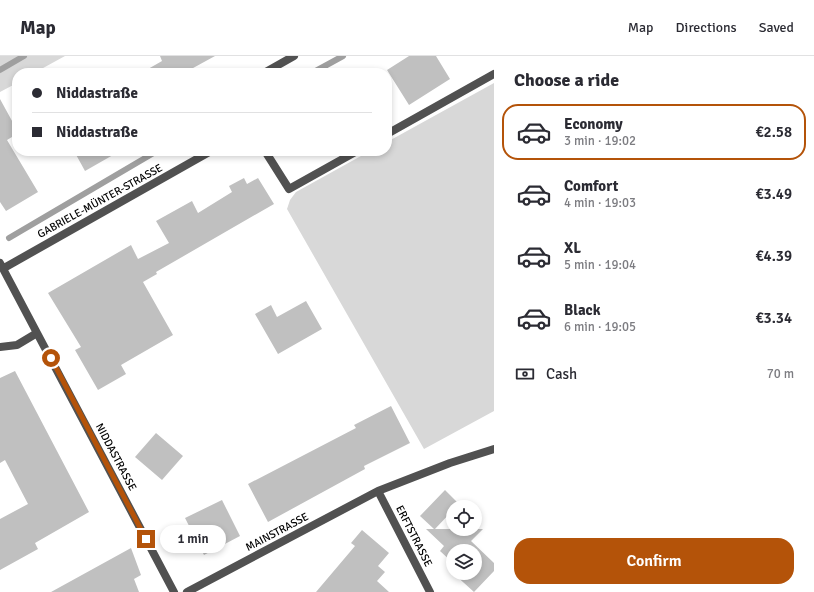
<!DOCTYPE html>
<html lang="en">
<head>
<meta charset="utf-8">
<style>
	:root { --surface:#fff; --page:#f2f2f3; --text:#2b2b33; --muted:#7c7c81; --line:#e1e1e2; --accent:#b45309 }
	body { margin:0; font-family:Signika,sans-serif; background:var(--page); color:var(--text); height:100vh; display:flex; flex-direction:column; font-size:15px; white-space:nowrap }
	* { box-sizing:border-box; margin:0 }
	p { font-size:13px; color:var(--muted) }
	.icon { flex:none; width:22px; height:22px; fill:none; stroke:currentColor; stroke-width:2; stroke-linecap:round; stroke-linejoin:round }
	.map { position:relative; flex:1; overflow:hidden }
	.details { display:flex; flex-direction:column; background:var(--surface); width:320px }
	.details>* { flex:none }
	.hud { position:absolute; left:12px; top:12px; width:380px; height:88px; border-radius:16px; box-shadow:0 2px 6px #0003; display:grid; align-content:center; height:88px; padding:0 20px; background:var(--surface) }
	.controls { position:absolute; left:446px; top:444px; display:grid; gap:8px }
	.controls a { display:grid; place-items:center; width:36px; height:36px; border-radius:50%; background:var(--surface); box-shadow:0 2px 6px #0003; font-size:20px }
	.end { position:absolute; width:18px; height:18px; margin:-9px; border:5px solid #b45309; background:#fff; box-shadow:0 0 0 2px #fff }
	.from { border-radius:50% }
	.bubble { position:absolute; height:28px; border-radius:14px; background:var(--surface); box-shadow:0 2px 6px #0003; font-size:13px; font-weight:600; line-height:28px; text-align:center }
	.hud b { display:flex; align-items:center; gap:14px; height:38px; font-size:15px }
	.hud b+b { border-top:1px solid var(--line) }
	.hud i { width:10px; height:10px; background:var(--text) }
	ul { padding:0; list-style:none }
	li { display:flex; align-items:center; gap:12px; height:56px; margin:0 8px 6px; padding:0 12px; border:2px solid transparent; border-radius:16px }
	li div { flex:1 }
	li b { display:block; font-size:15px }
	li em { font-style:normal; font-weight:600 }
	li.on { border-color:var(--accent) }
	li>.icon { width:36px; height:36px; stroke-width:1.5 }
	h2 { padding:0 20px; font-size:18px; line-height:48px }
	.pay { display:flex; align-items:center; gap:10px; height:44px; padding:0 20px; font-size:15px }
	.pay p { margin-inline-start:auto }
	.button { display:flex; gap:8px; margin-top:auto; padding:8px 20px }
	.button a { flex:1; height:46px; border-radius:16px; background:var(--accent); color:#fff; font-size:16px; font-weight:600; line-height:46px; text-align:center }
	header { display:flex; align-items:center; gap:24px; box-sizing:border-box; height:56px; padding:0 20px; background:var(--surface); border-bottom:1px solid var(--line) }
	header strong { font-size:19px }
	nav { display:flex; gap:22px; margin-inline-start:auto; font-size:14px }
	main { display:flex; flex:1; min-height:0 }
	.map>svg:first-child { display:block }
</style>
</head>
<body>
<header>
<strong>Map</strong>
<nav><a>Map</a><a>Directions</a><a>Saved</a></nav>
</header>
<main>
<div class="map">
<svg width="494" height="536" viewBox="0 0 494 536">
	<rect width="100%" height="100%" fill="#fff"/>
	<path fill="#d8d8d8" d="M0,0H65L34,17H17V27L0,36Z
		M494,27V355L424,393L287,153L290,144L296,136L370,95H387V86Z"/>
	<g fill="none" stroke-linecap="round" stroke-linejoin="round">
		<path stroke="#9f9f9f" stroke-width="6" d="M0,14L24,0
			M312,17L343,0
			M9,182L157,95"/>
	</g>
	<path fill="#c0c0c0" d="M160,0H215L184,17H141L162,5Z
		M409,0H436L450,23L409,49L387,14Z
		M0,43L17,74V78L7,84L38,136L6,155L0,146Z
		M74,95H120L85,115Z
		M244,122L247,128L258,122L274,148L156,216L157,218L143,226L173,279L121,309L126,318L98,334L75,294L81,291L48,237L131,189L138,203L169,187L156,165L192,145L198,157L232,136L229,130Z
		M306,245L322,273L278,298L255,258L271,249L277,261Z
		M15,315L89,456L35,487L38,493L0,514V463L28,448L5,404L0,407V322Z
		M391,350L410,387L364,410L365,413L268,466L248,428L356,372L354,369Z
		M156,377L183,400L162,424L135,401Z
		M445,434L459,448L456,451H453V454L435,473H483L471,485L494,507V515L474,536L453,517H475V495H453V507L440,495L444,490L426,473H434L420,460Z
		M222,444L240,480L204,499L185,462Z
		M362,474L389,497L378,510L385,516L377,525L389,536H316L355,490L351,487Z
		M131,492L141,519L134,523L139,536H51Z"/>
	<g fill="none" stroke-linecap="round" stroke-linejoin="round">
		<path stroke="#515151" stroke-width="8" d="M264,17L294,0
			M387,78L494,18
			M265,95L289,133L357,95
			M0,207L174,536
			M4,212L211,95
			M0,291L17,289L37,277
			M378,435L430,536
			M187,536L378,435L450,407L494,393"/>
	</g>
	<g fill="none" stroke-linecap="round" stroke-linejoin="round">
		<path stroke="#b45309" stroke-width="5" d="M51,302L146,483"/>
	</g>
	<g text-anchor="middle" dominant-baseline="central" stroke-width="3" stroke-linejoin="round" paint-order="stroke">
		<g font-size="11" fill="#000" stroke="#fff">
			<text transform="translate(100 145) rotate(-29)">GABRIELE-MÜNTER-STRASSE</text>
			<text transform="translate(116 401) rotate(62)">NIDDASTRASSE</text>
			<text transform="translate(277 476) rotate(-28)">MAINSTRASSE</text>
			<text transform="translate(414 480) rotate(63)">ERFTSTRASSE</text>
		</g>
	</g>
</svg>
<div class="controls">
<a><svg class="icon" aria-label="locate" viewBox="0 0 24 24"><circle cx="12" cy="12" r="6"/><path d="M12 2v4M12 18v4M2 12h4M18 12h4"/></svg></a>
<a><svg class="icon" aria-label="layers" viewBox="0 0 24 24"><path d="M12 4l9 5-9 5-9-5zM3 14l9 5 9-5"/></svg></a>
</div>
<i class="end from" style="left:51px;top:302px"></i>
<i class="end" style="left:146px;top:483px"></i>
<div class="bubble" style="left:160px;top:469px;width:66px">1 min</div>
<div class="hud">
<b><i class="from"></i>Niddastraße</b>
<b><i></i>Niddastraße</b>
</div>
</div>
<section class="details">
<h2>Choose a ride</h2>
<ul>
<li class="on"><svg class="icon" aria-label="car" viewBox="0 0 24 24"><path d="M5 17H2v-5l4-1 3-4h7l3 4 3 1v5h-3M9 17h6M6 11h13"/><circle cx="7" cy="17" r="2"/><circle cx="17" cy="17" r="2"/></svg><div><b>Economy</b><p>3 min · 19:02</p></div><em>€2.58</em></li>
<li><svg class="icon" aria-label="car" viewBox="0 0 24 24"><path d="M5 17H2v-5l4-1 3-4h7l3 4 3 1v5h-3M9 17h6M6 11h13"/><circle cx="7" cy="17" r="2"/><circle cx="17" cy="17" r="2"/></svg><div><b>Comfort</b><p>4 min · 19:03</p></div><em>€3.49</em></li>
<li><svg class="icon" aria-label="car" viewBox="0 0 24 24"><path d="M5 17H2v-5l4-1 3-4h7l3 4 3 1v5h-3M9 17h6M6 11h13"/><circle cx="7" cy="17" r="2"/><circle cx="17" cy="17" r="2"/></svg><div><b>XL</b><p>5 min · 19:04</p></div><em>€4.39</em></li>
<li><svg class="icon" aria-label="car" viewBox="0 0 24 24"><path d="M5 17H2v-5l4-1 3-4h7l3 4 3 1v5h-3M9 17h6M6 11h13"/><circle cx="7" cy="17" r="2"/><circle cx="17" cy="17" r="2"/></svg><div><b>Black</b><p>6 min · 19:05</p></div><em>€3.34</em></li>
</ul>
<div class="pay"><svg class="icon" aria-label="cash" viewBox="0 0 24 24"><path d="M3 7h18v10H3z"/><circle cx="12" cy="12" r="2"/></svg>Cash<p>70 m</p></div>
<div class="button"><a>Confirm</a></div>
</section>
</main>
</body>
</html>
